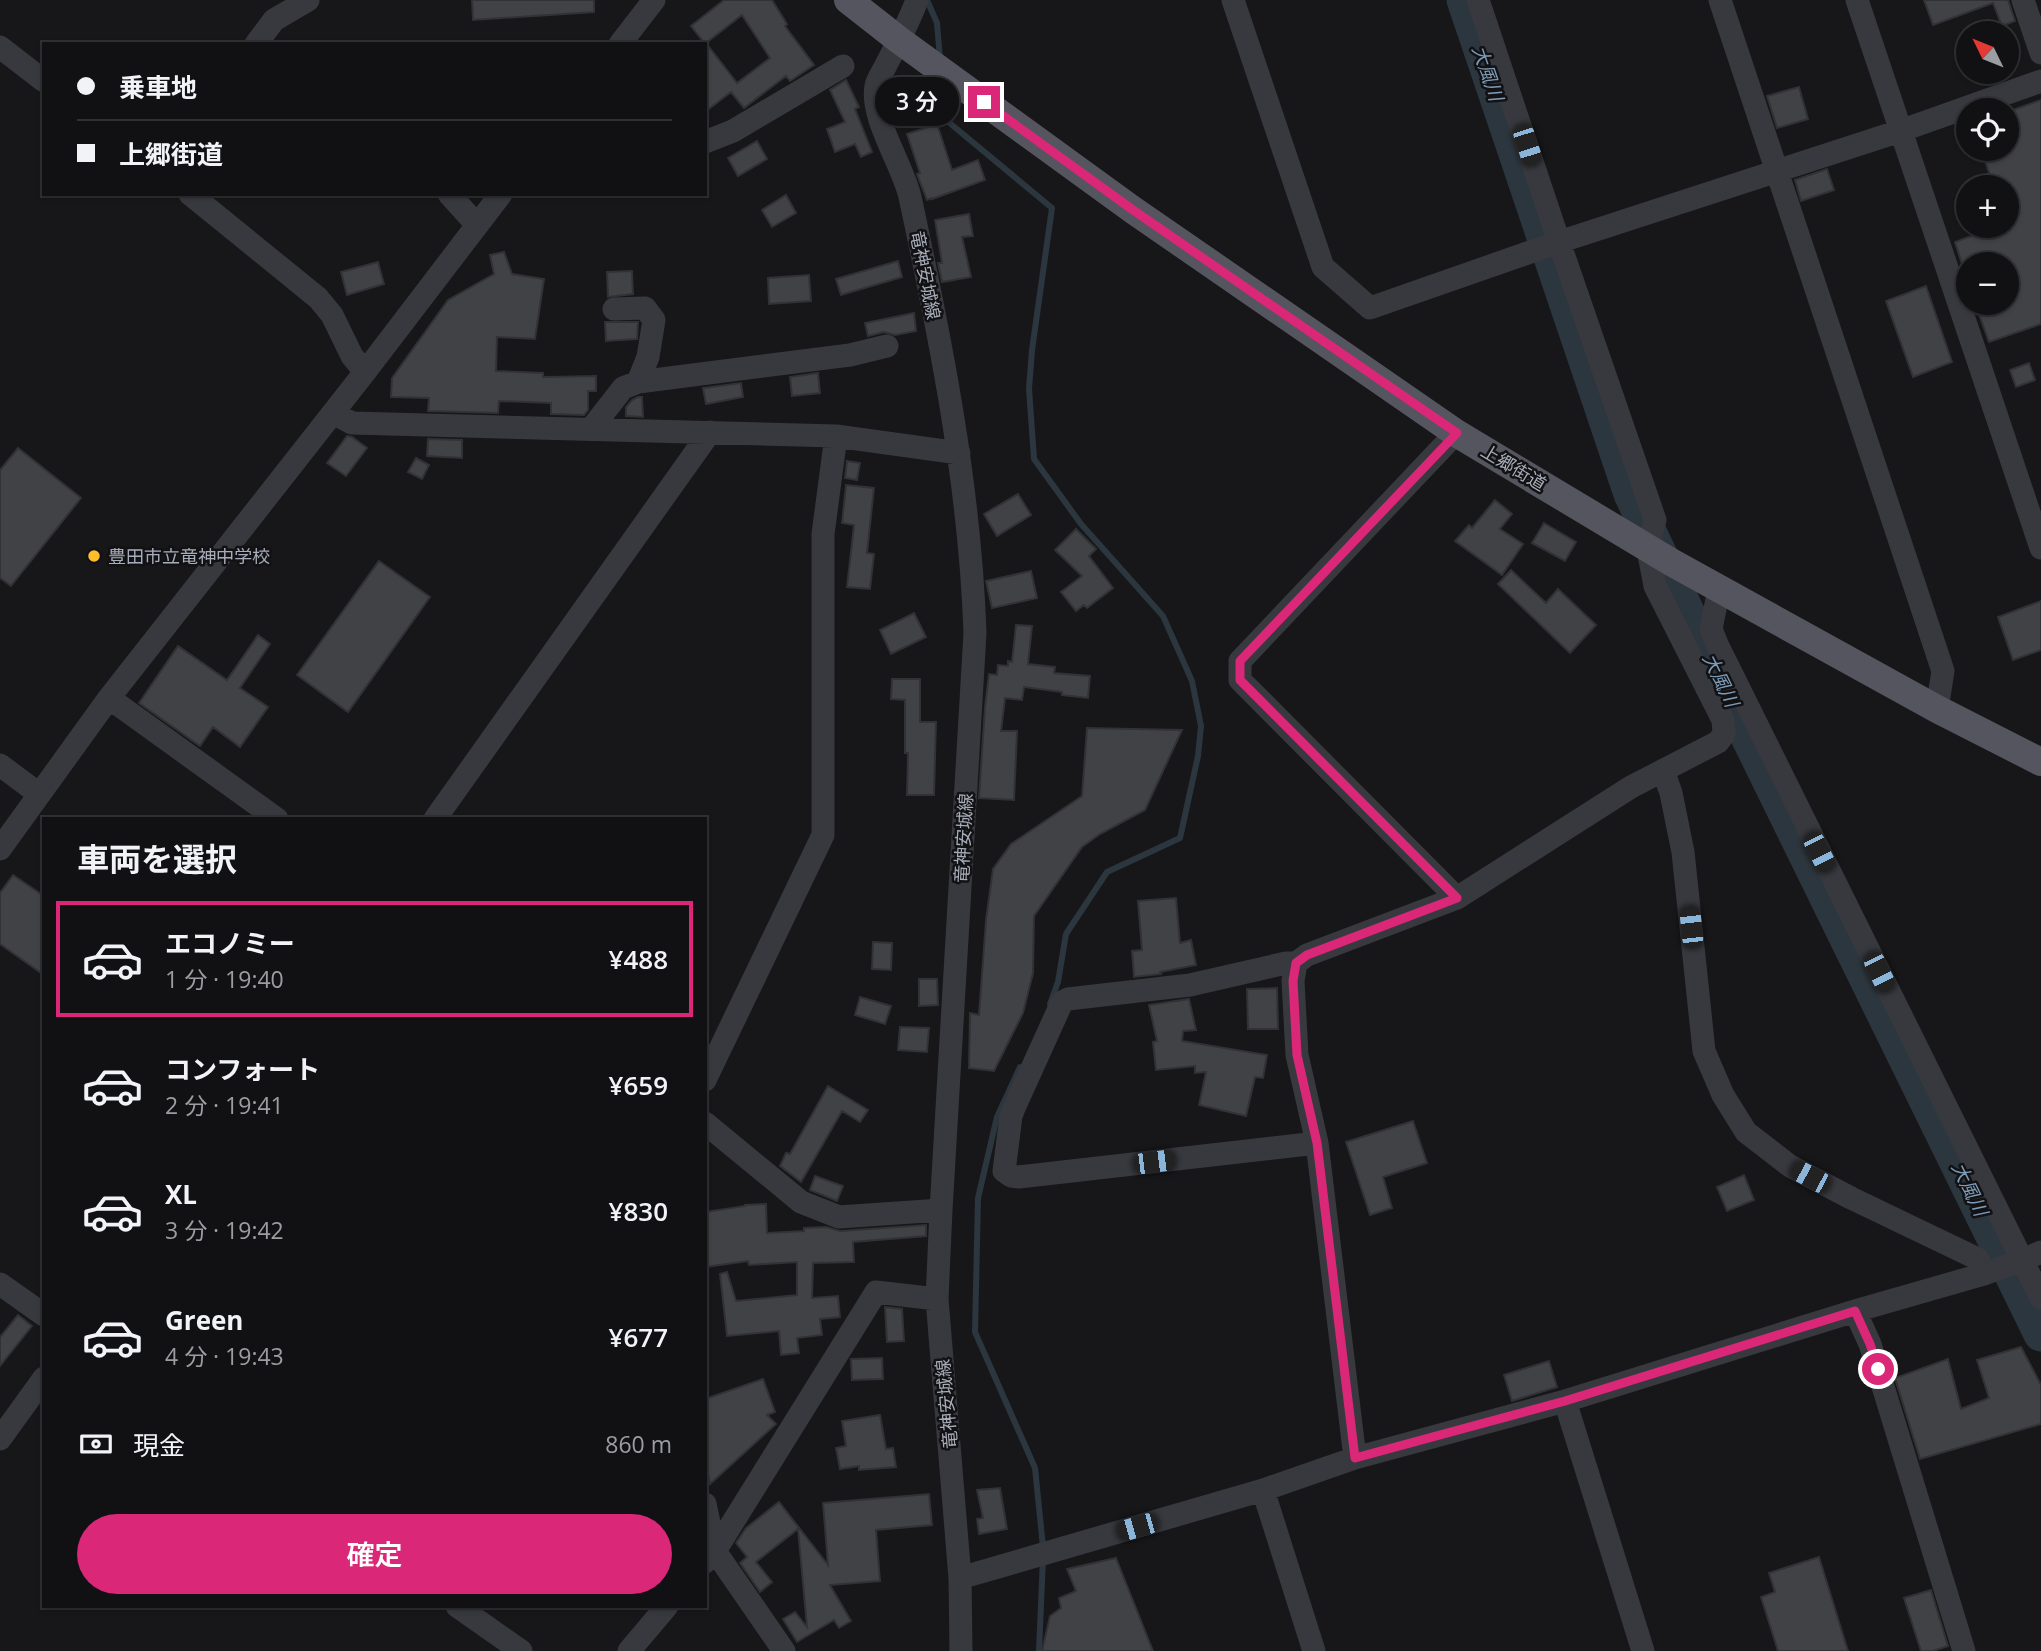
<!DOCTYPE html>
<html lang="ja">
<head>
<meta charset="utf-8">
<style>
	:root { --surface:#111113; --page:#1a1a1c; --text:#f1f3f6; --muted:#9c9da0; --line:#303133; --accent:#db2777 }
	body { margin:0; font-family:"Open Sans","Noto Sans JP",sans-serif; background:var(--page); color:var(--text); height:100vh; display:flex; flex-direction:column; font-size:26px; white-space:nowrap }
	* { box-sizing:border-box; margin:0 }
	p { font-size:23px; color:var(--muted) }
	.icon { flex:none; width:38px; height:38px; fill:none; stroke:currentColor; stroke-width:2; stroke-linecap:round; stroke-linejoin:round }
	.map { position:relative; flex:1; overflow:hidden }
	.side { position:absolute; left:42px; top:817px; width:665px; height:791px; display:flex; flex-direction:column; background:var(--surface); border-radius:0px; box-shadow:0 2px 5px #0004,0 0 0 2px var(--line) }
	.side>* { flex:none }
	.banner { position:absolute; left:42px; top:42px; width:665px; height:154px; border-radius:0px; box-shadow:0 2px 5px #0004,0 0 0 2px var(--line); display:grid; align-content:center; height:154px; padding:0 35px; background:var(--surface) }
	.needle { width:46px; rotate:313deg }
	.controls { position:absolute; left:1956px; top:21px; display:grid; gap:14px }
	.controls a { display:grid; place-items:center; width:63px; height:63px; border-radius:50%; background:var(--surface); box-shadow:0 2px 5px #0004,0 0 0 2px var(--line); font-size:35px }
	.end { position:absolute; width:32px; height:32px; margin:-16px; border:9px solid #db2777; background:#fff; box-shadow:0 0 0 4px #fff }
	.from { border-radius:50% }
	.bubble { position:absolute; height:49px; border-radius:24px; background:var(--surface); box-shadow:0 2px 5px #0004,0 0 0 2px var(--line); font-size:23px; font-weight:600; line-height:49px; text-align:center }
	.car { position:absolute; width:21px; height:42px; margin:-21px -10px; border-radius:9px; box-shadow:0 0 5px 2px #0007; background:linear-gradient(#222 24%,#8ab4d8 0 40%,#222 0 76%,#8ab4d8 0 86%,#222 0) }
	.banner b { display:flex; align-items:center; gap:24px; height:66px; font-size:26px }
	.banner b+b { border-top:2px solid var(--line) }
	.banner i { width:18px; height:18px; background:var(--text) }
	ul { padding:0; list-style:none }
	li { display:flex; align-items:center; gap:21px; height:116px; margin:0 14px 10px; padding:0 21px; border:4px solid transparent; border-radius:0px }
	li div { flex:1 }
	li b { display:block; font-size:26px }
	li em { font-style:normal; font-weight:600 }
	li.selected { border-color:var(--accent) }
	li>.icon { width:63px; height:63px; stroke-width:1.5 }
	h2 { padding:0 35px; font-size:32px; line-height:84px }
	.pay { display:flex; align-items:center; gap:18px; height:77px; padding:0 35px; font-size:26px }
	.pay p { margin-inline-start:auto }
	.primary-button { display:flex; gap:14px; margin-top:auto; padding:14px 35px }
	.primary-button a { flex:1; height:80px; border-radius:42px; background:var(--accent); color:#fff; font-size:28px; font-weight:600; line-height:80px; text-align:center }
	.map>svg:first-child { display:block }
</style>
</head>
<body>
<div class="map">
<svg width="2041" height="1651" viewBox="0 0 2041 1651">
	<rect width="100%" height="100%" fill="#171719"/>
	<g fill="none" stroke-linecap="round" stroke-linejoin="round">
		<path stroke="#2c363e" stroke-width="6" d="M927,0L937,23L940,59
			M942,84L946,120L1052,208L1032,350L1029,389L1034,459L1081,524L1163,616L1192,681L1201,726L1198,756L1180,838L1107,872L1066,934L1058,982L1050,1004
			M1020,1067L997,1117L978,1198L975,1332L1035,1468L1043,1547
			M1039,1651L1043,1558"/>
		<path stroke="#2c363e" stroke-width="35" d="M1464,0L1631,494L1699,637L2041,1334"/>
	</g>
	<path fill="#414246" stroke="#313136" stroke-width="2" fill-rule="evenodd" d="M472,0H594V12L473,20Z
		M724,0H772L787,24L785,26L814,65L790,81L786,76L744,108L731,92L705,112V44L691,26ZM742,15L770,58L737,83L706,43Z
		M1924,0H2008L2015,21L2002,26L1993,3L1933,25Z
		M846,80L859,107L855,109L872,152L861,157L855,144L835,152L827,129L845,122L830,90Z
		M1799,87L1808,119L1777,128L1767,96Z
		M2041,100V324L1989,342L1975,303H2007V264H1962L1955,242L1977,234L1974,226H2007V187H1994L1981,149H2007V112Z
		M937,124L952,170L978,160L985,180L932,199V198L927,200L917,174L920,173L907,134Z
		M757,141L767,159L738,176L728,158Z
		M1827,169L1834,190L1801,201L1795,180Z
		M786,195L796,213L772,227L762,210Z
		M969,214L973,236L962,237L971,277L942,282L938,263H942L935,220Z
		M504,252L512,274L544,279L535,339L497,337L496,371L543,373V377L596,376V391H588V410L584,415L551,414V403L499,401L498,413L428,411L429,398L391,397L392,378L448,300L494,274L490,255Z
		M898,261L902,277L841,295L836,279Z
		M378,262L384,284L347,295L341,272Z
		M632,271L633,294L608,297L607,272Z
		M809,275L811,301L769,304L768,278Z
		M1926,286L1952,362L1913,377L1886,301Z
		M914,313L916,331L895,335L884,332L868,336L865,323Z
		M605,322H638L637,339L606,341Z
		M2029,363L2035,380L2016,387L2010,370Z
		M818,373L820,393L792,396L790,377Z
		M741,383L743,397L706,404L703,388Z
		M638,397H642L643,417L626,416V407L632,400Z
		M347,436L352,437L367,448L346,476L327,463Z
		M428,439L462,440V458L427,456Z
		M18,448L81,498L11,586L0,578V470Z
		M416,458L429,465L422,479L408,472Z
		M847,461L860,463L857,480L845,478Z
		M846,485L874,488L867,553L874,554L870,589L847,587L854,525L842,523Z
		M1018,494L1031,515L997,536L984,514Z
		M1495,500L1512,514L1500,529L1523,544L1502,575L1455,541L1469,525L1472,528Z
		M1544,523L1576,542L1565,561L1532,543Z
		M1076,529L1096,549L1089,556L1113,588L1087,608L1084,605L1076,611L1061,592L1082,576L1055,550Z
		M379,561L430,597L348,712L297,675Z
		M1511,570L1546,603L1558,589L1596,625L1570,653L1498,584Z
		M1031,571L1037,598L992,608L986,581Z
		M2041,601V650L2013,660L1998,617Z
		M914,613L926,637L891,654L880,630Z
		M1016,625L1032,626L1028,664L1055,667L1054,673L1090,676L1088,698L1062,695V692L1024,687L1022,700L1005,698L1001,731H1017L1014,800L979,798L985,707L989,674L997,675L998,665L1008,666V661L1012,662Z
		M258,635L270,644L240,688L268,707L240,747L213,727L200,746L139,703L178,646L227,680Z
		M892,679H920V722H936L934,795H907L908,753H905V700L891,699Z
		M1087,728L1182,730L1145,810L1100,834L1082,847L1034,916L1033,973L1023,1013L994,1071L969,1068L970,1013L979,1015L986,920L993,869L1011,844L1082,796Z
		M13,875L44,896V975L0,944V893Z
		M1176,898L1180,943L1191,940L1196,965L1160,972L1161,974L1134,977L1132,951L1142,950L1138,901Z
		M873,942L892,943L891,970L872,969Z
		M919,979H937L938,1005L919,1006Z
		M1277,988L1278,1029H1248L1247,989Z
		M860,997L891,1006L885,1024L855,1015Z
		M1189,999L1196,1030L1183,1031L1182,1041L1267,1055L1263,1078L1255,1077L1246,1116L1199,1105L1206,1072L1195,1073V1066L1156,1070L1153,1042L1157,1041L1149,1005Z
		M900,1027L929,1028L927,1052L898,1050Z
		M828,1086L868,1110L860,1122L842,1111L801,1182L780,1166L786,1153L790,1154Z
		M1413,1121L1427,1163L1383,1177L1392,1208L1370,1215L1346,1142Z
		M1744,1175L1754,1200L1727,1211L1717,1187Z
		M815,1176L843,1186L837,1201L810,1190Z
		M766,1204L767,1233L804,1231V1228L826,1227L840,1231L926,1225V1236L853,1242L854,1262L813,1263L812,1298L838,1296L840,1317L820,1319L822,1335L797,1338L799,1353L781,1355L779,1331L727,1336L720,1274L727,1272L736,1301L797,1295V1262L749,1265L748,1261L705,1267V1212L745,1206V1205Z
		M885,1307L902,1309L904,1341L887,1342Z
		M18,1315L32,1326L0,1366V1337Z
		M2021,1347L2041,1385V1424L1920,1459L1895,1378L1948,1359L1961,1409L1989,1398L1977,1360Z
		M882,1358L883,1379L852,1380L851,1359Z
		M1549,1361L1557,1387L1512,1401L1504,1375Z
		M763,1379L775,1412L767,1415L776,1424L710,1484L705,1459V1399Z
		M880,1415L886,1449L893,1448L896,1467L859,1470V1466L840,1469L836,1448L846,1446L842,1421Z
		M1000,1488L1007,1529L979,1534L977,1519L983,1518L977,1490Z
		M929,1494L932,1525L876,1530L880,1581L830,1585L851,1621L839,1628L834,1620L797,1642L783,1619L795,1612L807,1627L798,1529L756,1562L772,1582L760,1592L740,1563L747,1557L736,1543L746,1528L779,1502L828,1565L823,1503Z
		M1819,1557L1848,1651H1778L1761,1597L1775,1592L1769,1573Z
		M1116,1558L1153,1651H1042L1050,1616L1061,1608L1059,1598L1076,1591L1067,1569Z
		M1931,1590L1948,1646L1933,1651H1921L1904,1598Z"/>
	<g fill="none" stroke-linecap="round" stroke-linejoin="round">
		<path stroke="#38393f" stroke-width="23" d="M917,0C909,22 898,42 887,63C884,70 877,79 876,86C870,118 903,165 910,197C941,341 970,486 975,633L941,1210L937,1299L960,1578L961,1651
			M1233,0L1323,267L1370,308L1559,242L1900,131L2041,81
			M1720,0L1943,671L1937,709
			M1857,0L2041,548
			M2023,0L2041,53
			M256,44L274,20L308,0
			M620,44L654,0
			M0,47L44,81
			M705,142L733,131L843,66
			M190,194L318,298L332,315L352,356L365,372
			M449,194L477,225
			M614,309L645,308L654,320L648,357L638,382
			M333,413L352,423L836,436L959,453
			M591,429L623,388L638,382L850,355L887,346
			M1456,433L1240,661V680L1457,898
			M1719,589L1711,629L1717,644L2041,1298
			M109,698L277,819
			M0,765L39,794
			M1663,770L1671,793L1683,852L1704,1051L1723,1095L1746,1132L1790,1166L1851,1198L1978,1259L1984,1274
			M435,819L710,432
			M0,849L109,698L365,372L501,194
			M1296,963L1293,981L1297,1055L1317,1143L1355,1458
			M705,1080L823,835V534L836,436
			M705,1123L801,1202L839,1217L941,1210
			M1317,1143L1019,1177L1011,1176L1004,1171L1011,1116L1014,1108L1062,1002L1068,999L1190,985L1286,963H1296L1307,955L1457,898L1631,787L1718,742L1724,734L1723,720L1655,586L1648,549L1655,520L1559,242L1478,0
			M0,1284L44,1315
			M1855,1311L1870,1344L1964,1651
			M1565,1401L1643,1651
			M0,1439L44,1378
			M1263,1490L1314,1651
			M705,1504L715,1551L784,1651
			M705,1562L715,1551L876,1292L937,1299
			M960,1578L1263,1490L1355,1458L1565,1401L1855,1311L1984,1274L2022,1260L2041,1252
			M457,1606L521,1651
			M629,1651L667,1606"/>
		<path stroke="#54555e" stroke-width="28" d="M848,0L899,40L1133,210L1456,433L1671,562L1937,709L2041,762"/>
	</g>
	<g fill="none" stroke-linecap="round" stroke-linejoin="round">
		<path stroke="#db2777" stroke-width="9" d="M984,102L1133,210L1457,433L1240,661V680L1457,898L1307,955L1296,963L1293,981L1297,1055L1317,1143L1355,1458L1565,1401L1855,1311L1870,1344L1878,1369"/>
	</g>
	<circle fill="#ffbd2a" stroke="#121214" stroke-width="2.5" cx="94" cy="556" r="7"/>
	<g text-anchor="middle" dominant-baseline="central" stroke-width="5" stroke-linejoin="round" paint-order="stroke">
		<g font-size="18" fill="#a8adba" stroke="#121214">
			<text transform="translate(926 275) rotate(79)">竜神安城線</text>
			<text transform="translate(1514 467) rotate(31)">上郷街道</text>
			<text transform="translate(963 838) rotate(-87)">竜神安城線</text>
			<text transform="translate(946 1404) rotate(-95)">竜神安城線</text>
		</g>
		<g font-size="18" fill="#a8adba" stroke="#121214" text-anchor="start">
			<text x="108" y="556">豊田市立竜神中学校</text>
		</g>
		<g font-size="19" font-style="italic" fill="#7d9ab7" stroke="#121214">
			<text transform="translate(1488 73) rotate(71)">大風川</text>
			<text transform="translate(1721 680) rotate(64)">大風川</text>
			<text transform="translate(1970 1189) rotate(64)">大風川</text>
		</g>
	</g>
</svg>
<div class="controls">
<a><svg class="needle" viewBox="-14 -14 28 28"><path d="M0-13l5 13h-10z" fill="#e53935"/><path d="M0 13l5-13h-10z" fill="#9c9da0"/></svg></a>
<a><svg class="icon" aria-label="locate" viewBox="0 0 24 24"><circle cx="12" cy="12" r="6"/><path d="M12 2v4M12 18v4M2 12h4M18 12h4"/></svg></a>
<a>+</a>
<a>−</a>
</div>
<i class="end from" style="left:1878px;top:1369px"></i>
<i class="end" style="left:984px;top:102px"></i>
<div class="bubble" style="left:875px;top:77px;width:84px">3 分</div>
<i class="car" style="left:1527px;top:145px;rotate:162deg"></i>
<i class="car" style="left:1819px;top:852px;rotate:153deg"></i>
<i class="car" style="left:1691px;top:927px;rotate:354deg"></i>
<i class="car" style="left:1879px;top:972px;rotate:154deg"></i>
<i class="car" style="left:1154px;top:1162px;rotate:83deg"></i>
<i class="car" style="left:1810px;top:1177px;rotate:298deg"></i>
<i class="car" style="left:1137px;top:1527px;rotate:254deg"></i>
<div class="banner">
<b><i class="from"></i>乗車地</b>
<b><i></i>上郷街道</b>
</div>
<section class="side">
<h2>車両を選択</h2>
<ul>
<li class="selected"><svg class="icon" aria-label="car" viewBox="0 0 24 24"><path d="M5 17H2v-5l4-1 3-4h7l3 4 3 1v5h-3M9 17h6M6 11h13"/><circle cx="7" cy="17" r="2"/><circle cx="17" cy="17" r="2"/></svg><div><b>エコノミー</b><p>1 分 · 19:40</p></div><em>¥488</em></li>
<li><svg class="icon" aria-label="car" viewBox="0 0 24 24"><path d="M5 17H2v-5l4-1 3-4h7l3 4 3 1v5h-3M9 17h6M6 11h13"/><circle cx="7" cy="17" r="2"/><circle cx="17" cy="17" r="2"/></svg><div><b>コンフォート</b><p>2 分 · 19:41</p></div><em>¥659</em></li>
<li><svg class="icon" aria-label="car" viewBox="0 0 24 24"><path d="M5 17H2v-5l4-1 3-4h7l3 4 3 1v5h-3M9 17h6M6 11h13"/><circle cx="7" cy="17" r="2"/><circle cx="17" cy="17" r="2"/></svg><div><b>XL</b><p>3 分 · 19:42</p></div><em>¥830</em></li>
<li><svg class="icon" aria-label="car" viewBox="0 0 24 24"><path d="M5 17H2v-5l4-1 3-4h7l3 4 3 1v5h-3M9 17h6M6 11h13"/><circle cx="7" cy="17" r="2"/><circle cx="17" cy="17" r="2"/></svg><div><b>Green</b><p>4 分 · 19:43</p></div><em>¥677</em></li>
</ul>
<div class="pay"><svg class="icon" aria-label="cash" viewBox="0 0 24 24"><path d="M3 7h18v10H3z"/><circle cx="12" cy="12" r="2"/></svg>現金<p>860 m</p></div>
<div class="primary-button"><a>確定</a></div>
</section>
</div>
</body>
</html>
